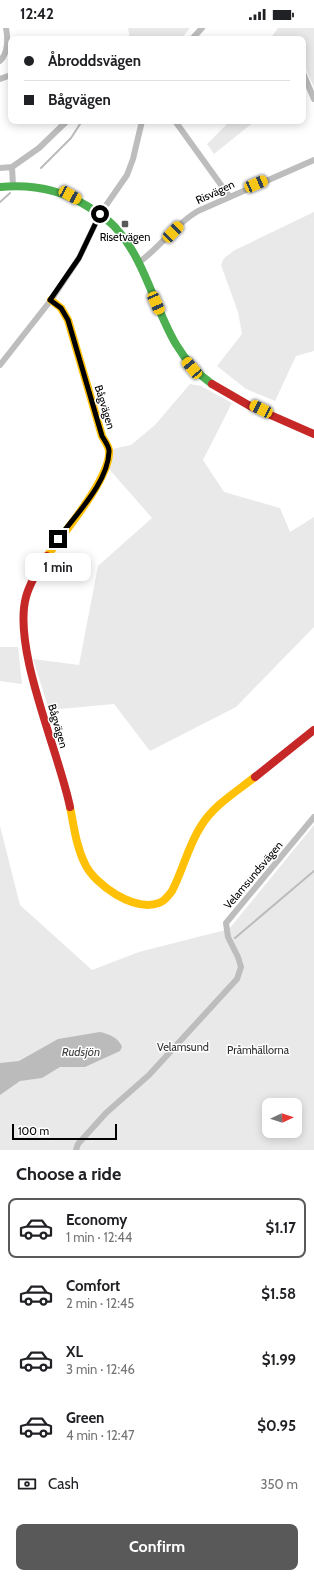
<!DOCTYPE html>
<html lang="en">
<head>
<meta charset="utf-8">
<style>
	:root { --surface:#fff; --page:#f6f6f6; --text:#202124; --muted:#757577; --line:#e0e0e0; --accent:#595959 }
	body { margin:0; font-family:Cabin,sans-serif; background:var(--page); color:var(--text); height:100vh; display:flex; flex-direction:column; font-size:15px; white-space:nowrap }
	* { box-sizing:border-box; margin:0 }
	p { font-size:13px; color:var(--muted) }
	.icon { flex:none; width:22px; height:22px; fill:none; stroke:currentColor; stroke-width:2; stroke-linecap:round; stroke-linejoin:round }
	.map { position:relative; height:1122px; overflow:hidden }
	.side { display:flex; flex-direction:column; background:var(--surface); flex:1 }
	.side>* { flex:none }
	.guide { position:absolute; left:8px; top:8px; width:298px; height:88px; border-radius:8px; box-shadow:0 2px 10px #0003; display:grid; align-content:center; height:88px; padding:0 16px; background:var(--surface) }
	.needle { width:26px; rotate:86deg }
	.controls { position:absolute; left:262px; top:1070px; display:grid; gap:8px }
	.controls a { display:grid; place-items:center; width:40px; height:40px; border-radius:8px; background:var(--surface); box-shadow:0 2px 10px #0003; font-size:20px }
	.scale { position:absolute; left:12px; bottom:10px; width:105px; box-sizing:border-box; padding-left:4px; border:2px solid #000; border-top:0; font-size:11px; line-height:14px; white-space:nowrap; color:#000; -webkit-text-stroke:3px #fff; paint-order:stroke }
	.end { position:absolute; width:18px; height:18px; margin:-9px; border:5px solid #000; background:#fff; box-shadow:0 0 0 2px #fff }
	.from { border-radius:50% }
	.bubble { position:absolute; height:28px; border-radius:8px; background:var(--surface); box-shadow:0 2px 10px #0003; font-size:13px; font-weight:700; line-height:28px; text-align:center }
	.car { position:absolute; width:12px; height:24px; margin:-12px -6px; border-radius:5px; box-shadow:0 0 3px 1px #0007; background:linear-gradient(#f5c518 24%,#345 0 40%,#f5c518 0 76%,#345 0 86%,#f5c518 0) }
	.guide b { display:flex; align-items:center; gap:14px; height:38px; font-size:15px }
	.guide b+b { border-top:1px solid var(--line) }
	.guide i { width:10px; height:10px; background:var(--text) }
	ul { padding:0; list-style:none }
	li { display:flex; align-items:center; gap:12px; height:60px; margin:0 8px 6px; padding:0 8px; border:2px solid transparent; border-radius:8px }
	li div { flex:1 }
	li b { display:block; font-size:15px }
	li em { font-style:normal; font-weight:700 }
	li.active { border-color:var(--accent) }
	li>.icon { width:36px; height:36px; stroke-width:1.5 }
	h2 { padding:0 16px; font-size:18px; line-height:48px }
	.pay { display:flex; align-items:center; gap:10px; height:44px; padding:0 16px; font-size:15px }
	.pay p { margin-inline-start:auto }
	.action { display:flex; gap:8px; margin-top:auto; padding:8px 16px }
	.action a { flex:1; height:46px; border-radius:8px; background:var(--accent); color:#fff; font-size:16px; font-weight:700; line-height:46px; text-align:center }
	.status { display:flex; justify-content:space-between; align-items:center; height:28px; padding:0 20px; background:var(--surface); direction:ltr }
	.status svg { height:11px; fill:currentColor }
	.map>svg:first-child { display:block }
</style>
</head>
<body>
<div class="status"><b>12:42</b><svg viewBox="0 0 49 12"><path d="M0 12V9h3v3zM5 12V6h3v6zM10 12V3h3v9zM15 12V0h3v12zM26 1h20v11H26zM47 4h2v5h-2z"/></svg></div>
<div class="map">
<svg width="314" height="1122" viewBox="0 0 314 1122">
	<rect width="100%" height="100%" fill="#fff"/>
	<path fill="#e9e9e9" fill-rule="evenodd" d="M128,0H190L181,11H130Z
		M278,0H314V59L303,35V11H270Z
		M225,93H255L214,126L207,116L226,97Z
		M314,184V323L296,328L275,373L246,361L217,338L242,306L238,284L221,237L224,230L235,222Z
		M190,356L201,358L232,375L203,432L224,464L280,480L290,504L314,489V599L236,679L150,723L114,676L49,682L33,631L79,637L98,538L152,490L109,441L112,421L131,417L155,397Z
		M0,619H18L22,656L0,653Z
		M314,797V1122H0V798L20,877L92,942L139,924L229,901ZM269,1077H295V1103H269Z"/>
	<path fill="#bbb" d="M100,1004C109,1006 119,1010 122,1019L120,1023L85,1039H60L42,1050L20,1053L0,1067V1035L19,1033L58,1011Z"/>
	<g fill="none" stroke-linecap="round" stroke-linejoin="round">
		<path stroke="#bbb" stroke-width="2" d="M41,140L71,110L82,93
			M0,174L10,165
			M235,910L314,843"/>
		<path stroke="#bdbdbd" stroke-width="6" d="M192,11L202,0
			M0,33C8,25 8,11 6,0
			M303,45L314,71
			M0,51L11,47
			M175,93L229,168
			M12,139L39,120L67,93
			M0,140L12,139L13,158
			M138,235C160,220 175,196 198,183L314,132
			M0,337L51,272L79,230L100,186L127,147L133,131L142,93
			M76,1122L78,1116L106,1085L149,1047L237,951L241,939L238,929L228,909L226,895L314,789"/>
		<path stroke="#4caf50" stroke-width="8" d="M0,159C32,156 60,161 87,178C97,184 106,190 114,198C158,245 156,317 212,356"/>
		<path stroke="#ffc107" stroke-width="8" d="M47,528C63,506 112,448 109,422C108,417 104,412 102,408L68,292L61,280L51,272
			M70,779C74,798 76,818 85,836C95,857 134,884 159,875C165,873 168,868 172,863C183,842 188,818 201,798C214,777 236,764 255,749"/>
		<path stroke="#c62828" stroke-width="8" d="M212,356L250,378L314,406
			M47,528C39,540 30,554 26,569C12,621 59,724 70,779
			M255,749L314,702"/>
	</g>
	<g fill="none" stroke-linecap="round" stroke-linejoin="round">
		<path stroke="#000" stroke-width="5" d="M58,511C75,487 108,455 109,424C110,419 104,412 102,408L68,292L61,280L50,272L79,230L100,186"/>
	</g>
	<rect fill="#595959" stroke="#fff" stroke-width="1.5" x="121" y="192" width="8" height="8" rx="2"/>
	<g text-anchor="middle" dominant-baseline="central" stroke-width="3" stroke-linejoin="round" paint-order="stroke">
		<g font-size="11" fill="#000" stroke="#fff">
			<text transform="translate(215 164) rotate(-25)">Risvägen</text>
			<text transform="translate(105 379) rotate(73)">Bågvägen</text>
			<text transform="translate(58 698) rotate(74)">Bågvägen</text>
			<text transform="translate(253 847) rotate(-50)">Velamsundsvägen</text>
		</g>
		<g font-size="11" fill="#000" stroke="#fff">
			<text x="125" y="209">Risetvägen</text>
		</g>
		<g font-size="11" fill="#2e2e2e" stroke="#fff">
			<text x="183" y="1019">Velamsund</text>
			<text x="258" y="1022">Pråmhällorna</text>
		</g>
		<g font-size="12" font-style="italic" fill="#3f3f3f" stroke="#fff">
			<text x="81" y="1023">Rudsjön</text>
		</g>
	</g>
</svg>
<div class="controls">
<a><svg class="needle" viewBox="-14 -14 28 28"><path d="M0-13l5 13h-10z" fill="#e53935"/><path d="M0 13l5-13h-10z" fill="#757577"/></svg></a>
</div>
<div class="scale">100 m</div>
<i class="end from" style="left:100px;top:186px"></i>
<i class="end" style="left:58px;top:511px"></i>
<div class="bubble" style="left:25px;top:525px;width:66px">1 min</div>
<i class="car" style="left:256px;top:156px;rotate:67deg"></i>
<i class="car" style="left:70px;top:167px;rotate:119deg"></i>
<i class="car" style="left:173px;top:204px;rotate:44deg"></i>
<i class="car" style="left:156px;top:275px;rotate:156deg"></i>
<i class="car" style="left:192px;top:340px;rotate:320deg"></i>
<i class="car" style="left:261px;top:381px;rotate:296deg"></i>
<div class="guide">
<b><i class="from"></i>Åbroddsvägen</b>
<b><i></i>Bågvägen</b>
</div>
</div>
<section class="side">
<h2>Choose a ride</h2>
<ul>
<li class="active"><svg class="icon" aria-label="car" viewBox="0 0 24 24"><path d="M5 17H2v-5l4-1 3-4h7l3 4 3 1v5h-3M9 17h6M6 11h13"/><circle cx="7" cy="17" r="2"/><circle cx="17" cy="17" r="2"/></svg><div><b>Economy</b><p>1 min · 12:44</p></div><em>$1.17</em></li>
<li><svg class="icon" aria-label="car" viewBox="0 0 24 24"><path d="M5 17H2v-5l4-1 3-4h7l3 4 3 1v5h-3M9 17h6M6 11h13"/><circle cx="7" cy="17" r="2"/><circle cx="17" cy="17" r="2"/></svg><div><b>Comfort</b><p>2 min · 12:45</p></div><em>$1.58</em></li>
<li><svg class="icon" aria-label="car" viewBox="0 0 24 24"><path d="M5 17H2v-5l4-1 3-4h7l3 4 3 1v5h-3M9 17h6M6 11h13"/><circle cx="7" cy="17" r="2"/><circle cx="17" cy="17" r="2"/></svg><div><b>XL</b><p>3 min · 12:46</p></div><em>$1.99</em></li>
<li><svg class="icon" aria-label="car" viewBox="0 0 24 24"><path d="M5 17H2v-5l4-1 3-4h7l3 4 3 1v5h-3M9 17h6M6 11h13"/><circle cx="7" cy="17" r="2"/><circle cx="17" cy="17" r="2"/></svg><div><b>Green</b><p>4 min · 12:47</p></div><em>$0.95</em></li>
</ul>
<div class="pay"><svg class="icon" aria-label="cash" viewBox="0 0 24 24"><path d="M3 7h18v10H3z"/><circle cx="12" cy="12" r="2"/></svg>Cash<p>350 m</p></div>
<div class="action"><a>Confirm</a></div>
</section>
</body>
</html>
